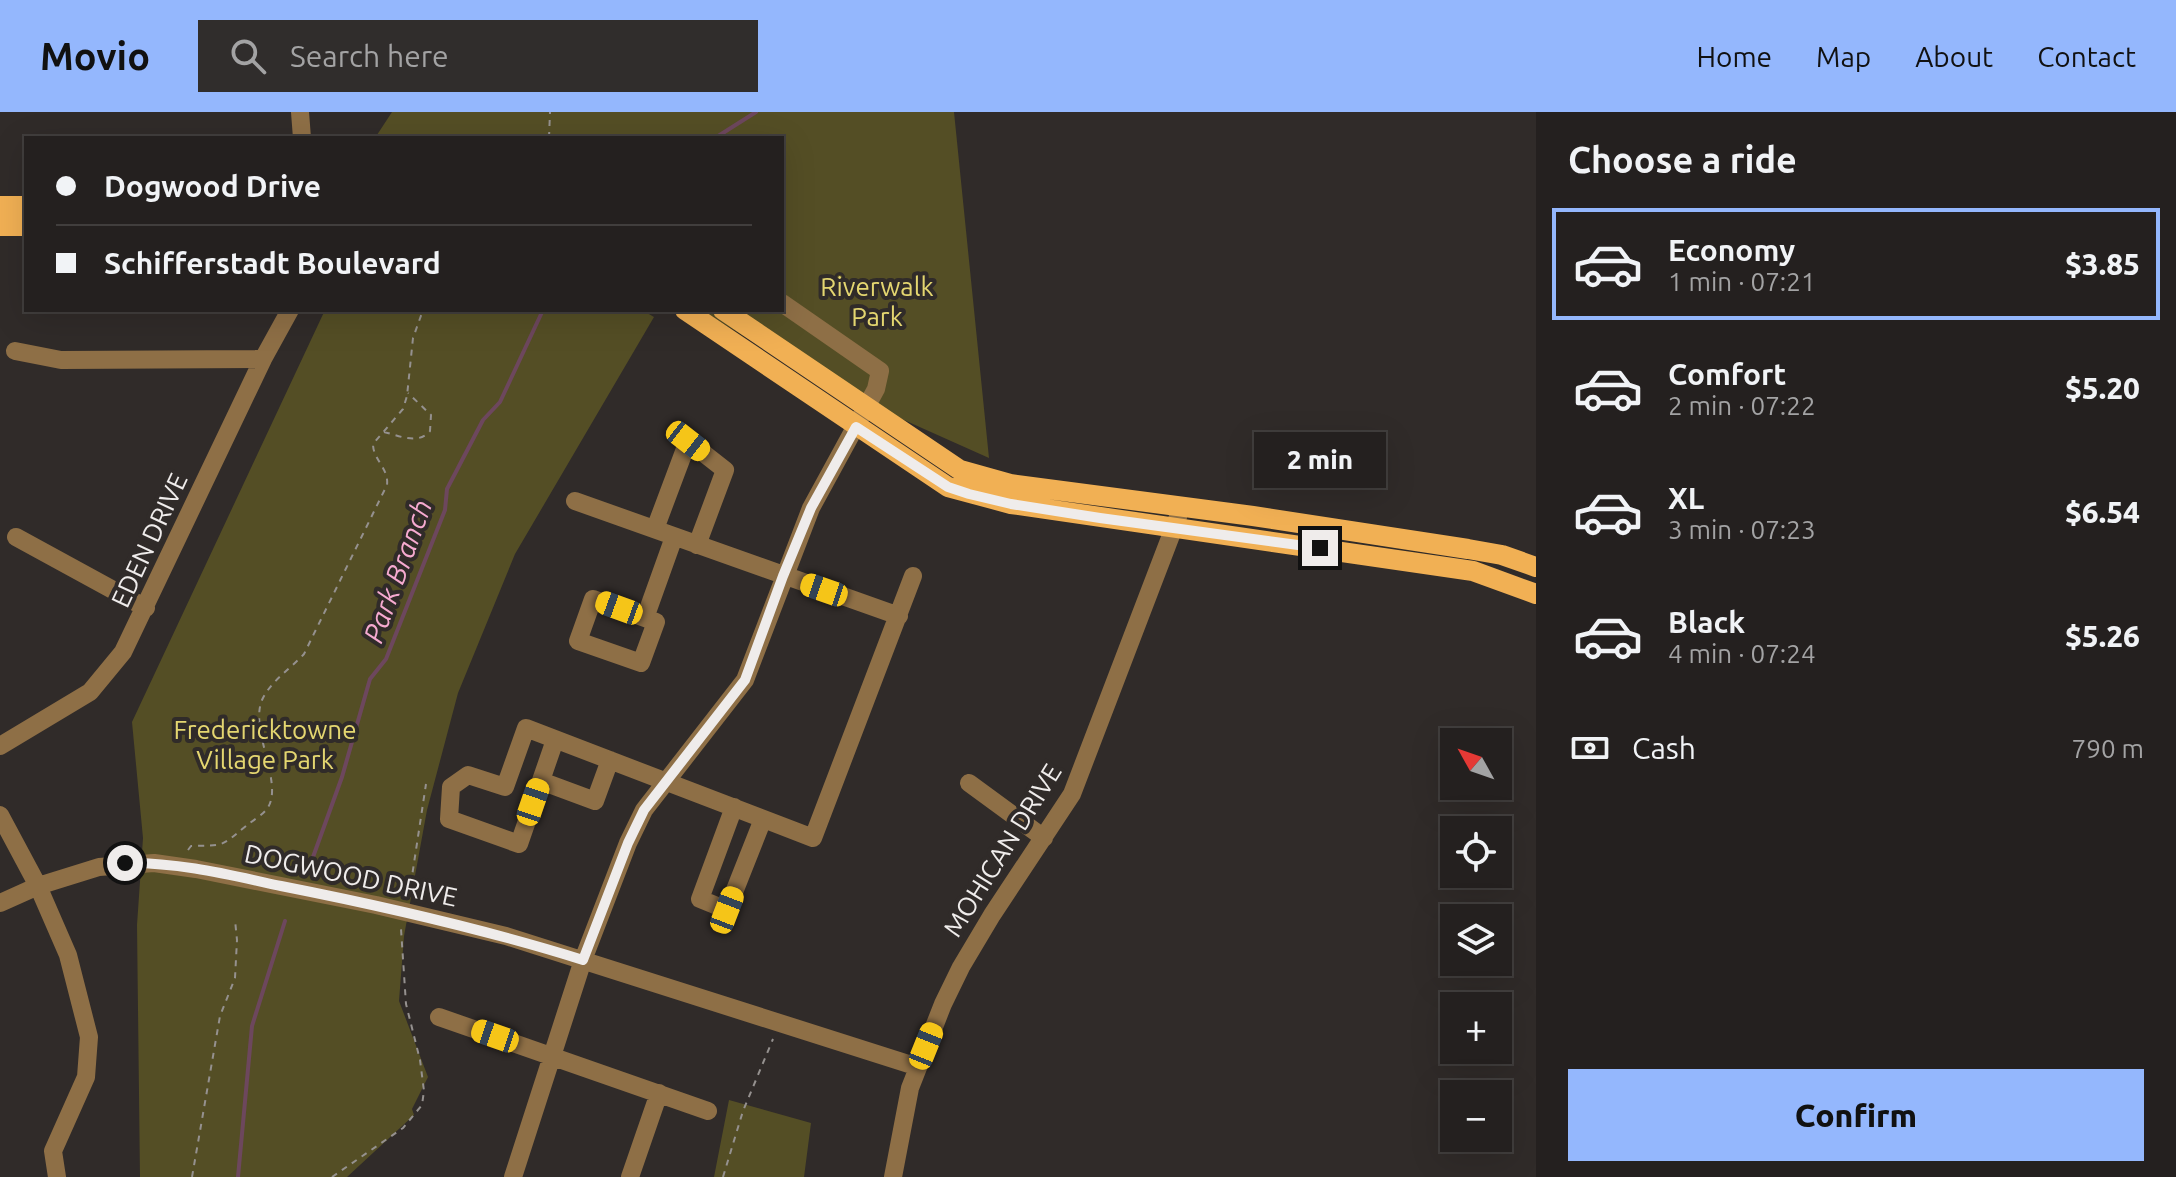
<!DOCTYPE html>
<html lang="en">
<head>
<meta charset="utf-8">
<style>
	:root { --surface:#24201f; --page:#302d2c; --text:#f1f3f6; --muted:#a3a3a4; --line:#413e3d; --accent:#94b7fd }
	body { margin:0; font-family:Ubuntu,sans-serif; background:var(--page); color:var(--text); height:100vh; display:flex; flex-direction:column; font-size:30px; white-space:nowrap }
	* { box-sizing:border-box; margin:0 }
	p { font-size:26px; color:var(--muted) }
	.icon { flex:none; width:44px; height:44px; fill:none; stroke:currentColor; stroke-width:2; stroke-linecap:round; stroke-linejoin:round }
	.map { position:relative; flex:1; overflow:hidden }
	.panel { display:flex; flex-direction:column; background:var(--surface); width:640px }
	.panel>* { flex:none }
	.top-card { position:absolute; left:24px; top:24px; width:760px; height:176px; border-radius:0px; box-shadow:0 8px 32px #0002,0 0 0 2px var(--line); display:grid; align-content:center; height:176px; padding:0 32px; background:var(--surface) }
	.needle { width:52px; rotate:310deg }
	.fabs { position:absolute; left:1440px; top:616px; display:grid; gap:16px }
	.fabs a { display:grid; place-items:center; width:72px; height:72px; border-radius:0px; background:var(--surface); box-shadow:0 8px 32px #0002,0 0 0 2px var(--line); font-size:40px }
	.end { position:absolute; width:36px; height:36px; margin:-18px; border:10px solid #efeceb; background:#111; box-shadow:0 0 0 4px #111 }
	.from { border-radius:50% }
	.bubble { position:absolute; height:56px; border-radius:0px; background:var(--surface); box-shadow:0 8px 32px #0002,0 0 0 2px var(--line); font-size:26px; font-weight:800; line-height:56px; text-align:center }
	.car { position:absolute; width:24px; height:48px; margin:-24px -12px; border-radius:10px; box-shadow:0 0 6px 2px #0007; background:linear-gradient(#f5c518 24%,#345 0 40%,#f5c518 0 76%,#345 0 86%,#f5c518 0) }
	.top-card b { display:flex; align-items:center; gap:28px; height:76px; font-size:30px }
	.top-card b+b { border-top:2px solid var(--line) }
	.top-card i { width:20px; height:20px; background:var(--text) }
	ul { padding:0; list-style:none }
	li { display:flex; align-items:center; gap:24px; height:112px; margin:0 16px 12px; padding:0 16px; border:4px solid transparent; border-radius:0px }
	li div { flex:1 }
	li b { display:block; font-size:30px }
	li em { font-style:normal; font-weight:800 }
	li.selected { border-color:var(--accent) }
	li>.icon { width:72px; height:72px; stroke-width:1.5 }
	h2 { padding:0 32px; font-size:36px; line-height:96px }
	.pay { display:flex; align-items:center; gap:20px; height:88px; padding:0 32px; font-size:30px }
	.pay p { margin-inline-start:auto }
	.primary-button { display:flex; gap:16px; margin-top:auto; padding:16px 32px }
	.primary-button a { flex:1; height:92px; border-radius:0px; background:var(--accent); color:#111; font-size:32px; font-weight:800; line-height:92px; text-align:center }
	header { display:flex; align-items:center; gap:48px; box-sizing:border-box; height:112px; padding:0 40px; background:var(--accent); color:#111 }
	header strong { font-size:38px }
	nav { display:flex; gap:44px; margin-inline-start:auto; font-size:28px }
	.search { width:560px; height:72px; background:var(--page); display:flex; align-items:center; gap:20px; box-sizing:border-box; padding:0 28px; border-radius:0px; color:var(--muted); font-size:30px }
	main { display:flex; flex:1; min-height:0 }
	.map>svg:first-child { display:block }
</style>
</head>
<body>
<header>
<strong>Movio</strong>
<div class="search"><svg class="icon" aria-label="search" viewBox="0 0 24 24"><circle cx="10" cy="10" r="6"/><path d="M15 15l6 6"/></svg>Search here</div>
<nav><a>Home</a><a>Map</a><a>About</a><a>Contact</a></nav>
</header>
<main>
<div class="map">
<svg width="1536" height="1065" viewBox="0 0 1536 1065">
	<rect width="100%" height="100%" fill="#302b29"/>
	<path fill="#544e25" d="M392,0H954L989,346L819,270L701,198H782V26H375Z
		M325,198H642L654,205L515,442L458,581L427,698L404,824L399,889L428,965L412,997L414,1003L347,1065H140L137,813L143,726L132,610Z
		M729,988L811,1011L804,1065H714Z"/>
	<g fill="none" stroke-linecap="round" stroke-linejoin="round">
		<path stroke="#6d475d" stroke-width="4" d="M715,26L756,0
			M313,745L342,665L370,567L386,547L445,398L447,377L483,308L500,290L543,198
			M238,1065L252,914L285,809"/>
		<path stroke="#95918f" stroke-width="2" stroke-dasharray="6 6" stroke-linecap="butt" d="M549,26L550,0
			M384,320C400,324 418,333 430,319L431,303L408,281
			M188,738L191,734C225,733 219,736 246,714C252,709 261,704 266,698C286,675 249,619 262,588C270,570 290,557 304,542L387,373C389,356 373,348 373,332L403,297L407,284L413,226L423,198
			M409,784L426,672
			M192,1065L220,904L235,866L237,828L235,808
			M332,1065L403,1016L422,993L424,979L420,948L406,892L401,817
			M723,1065L743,999L773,927"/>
		<path stroke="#8e6f46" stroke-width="18" d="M300,0L302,26
			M15,239L61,248L263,247
			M575,389L899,504
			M655,417L688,329L725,358L697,433
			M16,425L146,496
			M645,506L593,487L578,529L641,551L656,510L645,506L674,425
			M555,628L519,732L449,707L451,675L468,663L505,675L526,616L813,726L913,464
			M0,634L90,580L123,540L263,247L290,198
			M541,669L595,689L610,648
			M969,671L1044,726
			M734,695L700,787L727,798L763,707
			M0,703L38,774L68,843L89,925L86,965L53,1039L57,1065
			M0,791L38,774L99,755L154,751L196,757L376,793L506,824L918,955
			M439,905L708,999
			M513,1065L583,848L628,731L644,698L745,568L811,396L876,277L880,259L782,191
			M630,1065L659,981
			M893,1065L910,976L943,892L961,855L992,803L1072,682L1178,405"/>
		<path stroke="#f1b054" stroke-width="20" d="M0,94H26
			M0,114H26
			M685,198L948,375L1011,392L1473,459L1536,482
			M723,198L960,358L1010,372L1253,404L1468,437L1502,443L1536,455"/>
	</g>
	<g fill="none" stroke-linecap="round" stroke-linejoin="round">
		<path stroke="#efeceb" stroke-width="10" d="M125,751C178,750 230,763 281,774C383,794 484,817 583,848L628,731L644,698L745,568L783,464L811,396L856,315L948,375L969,382L1011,392L1100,406L1320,436"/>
	</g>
	<g text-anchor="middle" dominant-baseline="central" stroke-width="8" stroke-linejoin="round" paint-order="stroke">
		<g font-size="26" fill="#e4d670" stroke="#302b29">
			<text x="877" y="174">Riverwalk<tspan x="877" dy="30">Park</tspan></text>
			<text x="265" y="617">Fredericktowne<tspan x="265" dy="30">Village Park</tspan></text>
		</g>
		<g font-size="26" fill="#efeceb" stroke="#302b29">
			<text transform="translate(149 428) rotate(-65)">EDEN DRIVE</text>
			<text transform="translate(1002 738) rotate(-58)">MOHICAN DRIVE</text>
			<text transform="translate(351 763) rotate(12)">DOGWOOD DRIVE</text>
		</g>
		<g font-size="28" font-style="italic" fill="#f6aad0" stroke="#302b29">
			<text transform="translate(397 459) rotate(-70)">Park Branch</text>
		</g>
	</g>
</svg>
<div class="fabs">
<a><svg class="needle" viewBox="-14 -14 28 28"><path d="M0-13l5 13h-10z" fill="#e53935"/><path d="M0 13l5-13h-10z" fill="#a3a3a4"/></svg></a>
<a><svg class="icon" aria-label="locate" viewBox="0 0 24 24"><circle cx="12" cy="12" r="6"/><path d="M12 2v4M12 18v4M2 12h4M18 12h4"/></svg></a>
<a><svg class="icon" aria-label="layers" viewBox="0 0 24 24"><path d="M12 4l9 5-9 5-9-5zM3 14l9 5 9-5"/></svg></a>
<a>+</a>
<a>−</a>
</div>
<i class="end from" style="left:125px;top:751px"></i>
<i class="end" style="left:1320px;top:436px"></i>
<div class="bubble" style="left:1254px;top:320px;width:132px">2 min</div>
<i class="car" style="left:688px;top:329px;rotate:128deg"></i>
<i class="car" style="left:824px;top:478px;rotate:289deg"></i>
<i class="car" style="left:619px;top:496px;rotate:290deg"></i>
<i class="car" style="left:533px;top:690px;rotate:19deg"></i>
<i class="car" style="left:727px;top:798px;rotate:21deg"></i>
<i class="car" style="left:495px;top:924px;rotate:289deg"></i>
<i class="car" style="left:926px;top:934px;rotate:22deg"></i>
<div class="top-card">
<b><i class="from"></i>Dogwood Drive</b>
<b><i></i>Schifferstadt Boulevard</b>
</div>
</div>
<section class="panel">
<h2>Choose a ride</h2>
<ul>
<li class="selected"><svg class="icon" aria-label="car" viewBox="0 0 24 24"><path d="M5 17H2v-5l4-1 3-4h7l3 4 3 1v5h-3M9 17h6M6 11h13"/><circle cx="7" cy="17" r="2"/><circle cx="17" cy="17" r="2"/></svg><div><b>Economy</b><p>1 min · 07:21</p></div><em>$3.85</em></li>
<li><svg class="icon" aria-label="car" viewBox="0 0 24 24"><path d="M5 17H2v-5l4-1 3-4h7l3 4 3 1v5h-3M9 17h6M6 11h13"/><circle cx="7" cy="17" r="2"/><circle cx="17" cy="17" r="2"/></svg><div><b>Comfort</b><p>2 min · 07:22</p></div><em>$5.20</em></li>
<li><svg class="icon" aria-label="car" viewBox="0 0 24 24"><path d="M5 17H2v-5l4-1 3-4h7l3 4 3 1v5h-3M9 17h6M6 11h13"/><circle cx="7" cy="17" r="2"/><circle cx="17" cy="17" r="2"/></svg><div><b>XL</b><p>3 min · 07:23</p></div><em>$6.54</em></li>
<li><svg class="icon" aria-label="car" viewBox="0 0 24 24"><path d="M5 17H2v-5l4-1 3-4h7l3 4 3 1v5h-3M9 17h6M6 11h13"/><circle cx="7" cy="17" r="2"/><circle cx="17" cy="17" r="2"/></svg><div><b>Black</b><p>4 min · 07:24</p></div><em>$5.26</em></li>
</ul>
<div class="pay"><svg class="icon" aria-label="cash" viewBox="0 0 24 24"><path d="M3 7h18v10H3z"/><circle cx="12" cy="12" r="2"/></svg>Cash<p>790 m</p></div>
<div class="primary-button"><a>Confirm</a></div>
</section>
</main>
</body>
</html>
